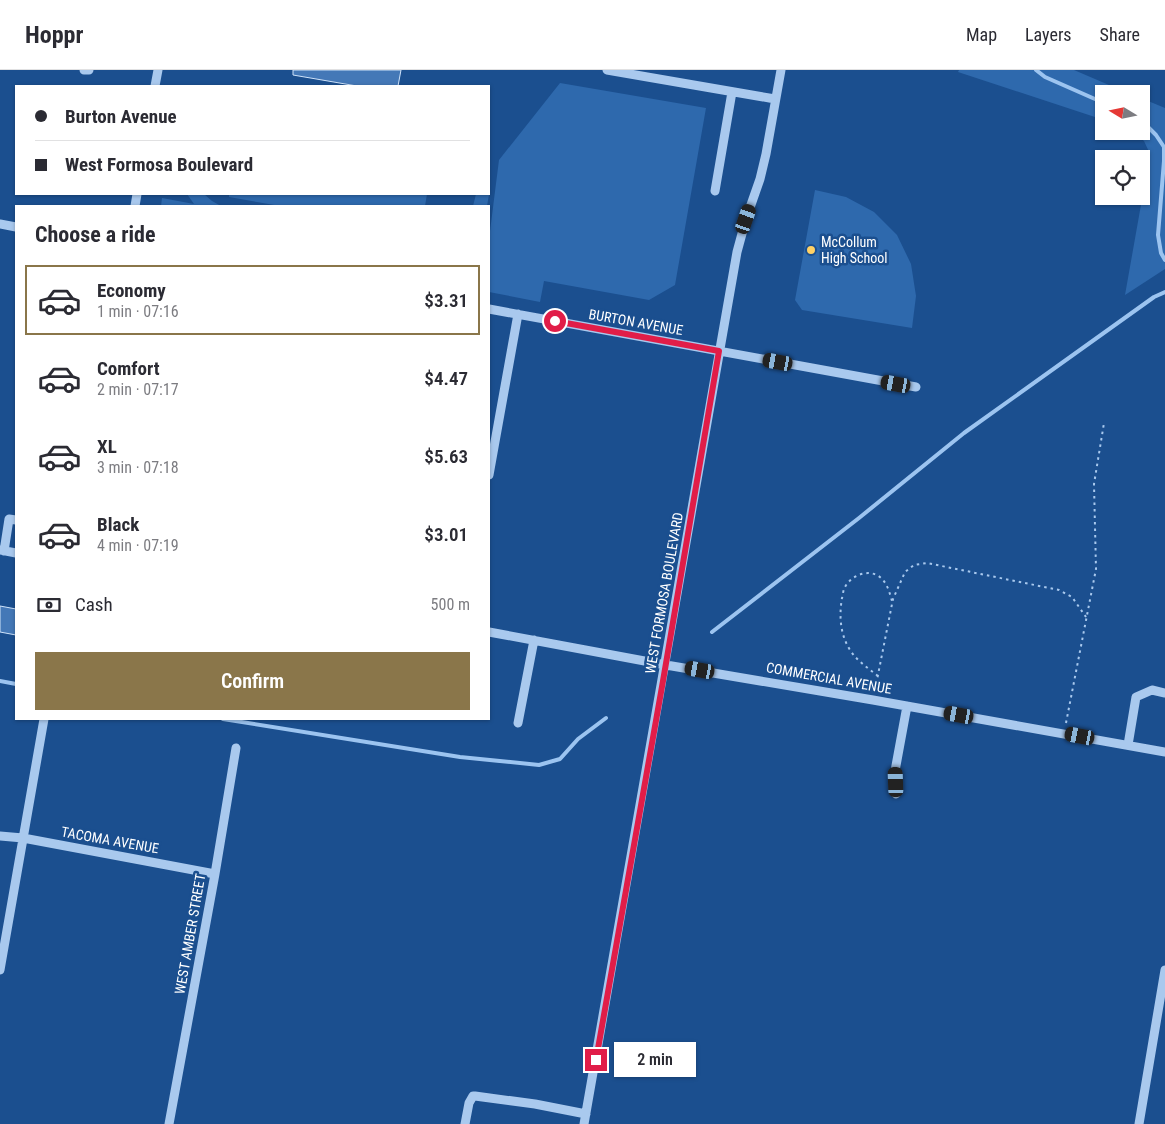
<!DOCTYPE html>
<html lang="en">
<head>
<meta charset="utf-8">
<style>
	:root { --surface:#fff; --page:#f7f7f7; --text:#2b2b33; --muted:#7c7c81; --line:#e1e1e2; --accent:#8a764a }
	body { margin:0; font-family:"Roboto Condensed",sans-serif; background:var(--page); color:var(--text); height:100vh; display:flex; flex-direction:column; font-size:19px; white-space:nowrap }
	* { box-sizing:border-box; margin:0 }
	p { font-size:16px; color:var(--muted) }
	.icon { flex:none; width:28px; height:28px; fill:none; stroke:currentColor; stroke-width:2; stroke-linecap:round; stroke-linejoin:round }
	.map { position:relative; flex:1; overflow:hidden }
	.drawer { position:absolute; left:15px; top:135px; width:475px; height:515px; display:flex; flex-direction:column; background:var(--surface); border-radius:0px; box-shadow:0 1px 4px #0004 }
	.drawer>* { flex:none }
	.guide { position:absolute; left:15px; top:15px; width:475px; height:110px; border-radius:0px; box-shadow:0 1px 4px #0004; display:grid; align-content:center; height:110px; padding:0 20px; background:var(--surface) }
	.needle { width:32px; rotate:280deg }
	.controls { position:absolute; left:1095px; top:15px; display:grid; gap:10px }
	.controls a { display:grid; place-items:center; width:55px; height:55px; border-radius:0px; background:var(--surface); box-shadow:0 1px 4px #0004; font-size:25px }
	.end { position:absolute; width:22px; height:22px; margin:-11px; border:6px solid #e11d48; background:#fff; box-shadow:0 0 0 2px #fff }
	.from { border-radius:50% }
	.bubble { position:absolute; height:35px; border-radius:0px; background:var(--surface); box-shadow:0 1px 4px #0004; font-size:16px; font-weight:600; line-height:35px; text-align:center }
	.car { position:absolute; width:15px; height:30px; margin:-15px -8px; border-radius:6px; box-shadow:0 0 4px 1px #0007; background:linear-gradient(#222 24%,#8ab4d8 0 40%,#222 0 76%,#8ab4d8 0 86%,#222 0) }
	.guide b { display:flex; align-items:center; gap:18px; height:48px; font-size:19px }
	.guide b+b { border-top:1px solid var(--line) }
	.guide i { width:12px; height:12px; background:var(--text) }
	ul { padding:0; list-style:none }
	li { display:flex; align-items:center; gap:15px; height:70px; margin:0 10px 8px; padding:0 10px; border:2px solid transparent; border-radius:0px }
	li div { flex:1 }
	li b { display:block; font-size:19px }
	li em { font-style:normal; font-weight:600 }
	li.selected { border-color:var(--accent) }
	li>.icon { width:45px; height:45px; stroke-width:1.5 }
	h2 { padding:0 20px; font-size:22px; line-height:60px }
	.pay { display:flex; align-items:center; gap:12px; height:55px; padding:0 20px; font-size:19px }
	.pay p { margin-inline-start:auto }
	.action { display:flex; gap:10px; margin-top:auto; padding:10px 20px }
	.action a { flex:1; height:58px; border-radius:0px; background:var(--accent); color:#fff; font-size:20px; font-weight:600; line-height:58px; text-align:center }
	header { display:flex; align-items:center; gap:30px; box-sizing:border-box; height:70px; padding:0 25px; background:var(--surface); border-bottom:1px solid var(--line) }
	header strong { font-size:24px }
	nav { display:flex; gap:28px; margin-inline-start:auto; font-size:18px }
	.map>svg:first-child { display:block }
</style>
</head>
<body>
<header>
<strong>Hoppr</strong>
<nav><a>Map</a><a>Layers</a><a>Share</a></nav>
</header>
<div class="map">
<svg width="1165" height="1054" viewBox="0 0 1165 1054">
	<rect width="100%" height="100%" fill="#1b4f8f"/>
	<path fill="#2e69ad" d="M959,0H1074L1130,24H1104V50L958,2Z
		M560,13L706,38L675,215L649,230L544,211L540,232L489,222V169L499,90Z
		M1141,28L1165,38V199L1125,225L1150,84L1144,71L1133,61H1141Z
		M489,106L490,119L487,136H473L476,124H489Z
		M815,120L846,127L874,142L897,165L911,194L916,226L912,258L802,240L795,230Z
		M187,124H204L212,131L221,136H161L162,128L194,134Z
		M229,124H427L425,136H280L229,127Z"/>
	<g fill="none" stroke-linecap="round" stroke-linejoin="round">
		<path stroke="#9cc4f0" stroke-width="4" d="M1036,0L1045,7L1104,33
			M1141,50L1156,65L1164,77V91L1158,165L1161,183L1165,190
			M712,562L859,448L964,363L1154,227L1165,222
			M0,611L16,614
			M223,649L460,687L539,695L560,689L578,669L606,648"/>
	</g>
	<path fill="#4478b7" stroke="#cfe3fa" d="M293,0H401L398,16H357L293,5Z
		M0,536L16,539V565L0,562Z"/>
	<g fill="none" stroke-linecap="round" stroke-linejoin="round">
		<path stroke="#a9c9ee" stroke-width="2" stroke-dasharray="2.5 4" stroke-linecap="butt" d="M878,606C868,598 857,591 850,580C840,564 839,546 842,528C843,525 843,520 845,517C852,504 872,497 883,510C888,516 890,524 892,531
			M875,620L893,529L905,502L914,495L927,493L1059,520L1072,527L1086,547
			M1066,653L1096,499L1094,414L1104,353"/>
		<path stroke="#a9c9ee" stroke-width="9" d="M84,0H89
			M607,0L775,29
			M155,16L158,0
			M715,121L732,22
			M135,136L137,124
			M0,154L16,157
			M489,239L916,317
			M489,405L518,244
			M0,480L16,483
			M4,481L9,449L16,450
			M489,562L666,595L873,630L1165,682
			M518,653L534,570
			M1128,675L1136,627L1152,620L1165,623
			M896,724L895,701L907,636
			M0,766L23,768L215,804
			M0,900L44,649
			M169,1054L215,804L236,678
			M465,1054L469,1033L473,1026H475L535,1034L586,1044
			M584,1054L737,182L746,149L760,109L766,84L781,0
			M1139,1054L1165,900"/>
	</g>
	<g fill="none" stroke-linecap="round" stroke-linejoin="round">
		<path stroke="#e11d48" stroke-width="6" d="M555,251L719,281L663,611L596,990"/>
	</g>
	<circle fill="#ffd166" stroke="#1b4f8f" stroke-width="2" cx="811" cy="180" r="5"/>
	<g text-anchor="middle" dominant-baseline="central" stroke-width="5" stroke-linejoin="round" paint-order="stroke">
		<g font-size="14" fill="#fff" stroke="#1b4f8f" text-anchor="start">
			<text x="821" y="172">McCollum<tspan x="821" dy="16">High School</tspan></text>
		</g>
		<g font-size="14" fill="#fff" stroke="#1b4f8f">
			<text transform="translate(636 252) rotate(10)">BURTON AVENUE</text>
			<text transform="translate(664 523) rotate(-80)">WEST FORMOSA BOULEVARD</text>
			<text transform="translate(829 608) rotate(10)">COMMERCIAL AVENUE</text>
			<text transform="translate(110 770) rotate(10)">TACOMA AVENUE</text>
			<text transform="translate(190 864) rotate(-80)">WEST AMBER STREET</text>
		</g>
	</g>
</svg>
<div class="controls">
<a><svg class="needle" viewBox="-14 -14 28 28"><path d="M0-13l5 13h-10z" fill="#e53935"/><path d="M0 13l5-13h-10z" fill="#7c7c81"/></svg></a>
<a><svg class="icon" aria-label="locate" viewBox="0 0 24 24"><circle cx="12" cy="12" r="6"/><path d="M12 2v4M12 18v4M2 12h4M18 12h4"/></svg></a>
</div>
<i class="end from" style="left:555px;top:251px"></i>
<i class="end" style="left:596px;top:990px"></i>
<div class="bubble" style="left:614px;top:972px;width:82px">2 min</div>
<i class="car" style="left:746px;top:149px;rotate:19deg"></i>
<i class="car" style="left:778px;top:292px;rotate:280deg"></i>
<i class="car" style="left:896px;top:314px;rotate:280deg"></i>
<i class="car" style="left:700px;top:600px;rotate:280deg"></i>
<i class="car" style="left:959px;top:645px;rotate:280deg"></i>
<i class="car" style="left:1080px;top:666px;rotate:281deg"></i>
<i class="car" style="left:896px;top:712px;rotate:358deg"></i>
<div class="guide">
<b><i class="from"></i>Burton Avenue</b>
<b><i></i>West Formosa Boulevard</b>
</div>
<section class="drawer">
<h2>Choose a ride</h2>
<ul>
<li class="selected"><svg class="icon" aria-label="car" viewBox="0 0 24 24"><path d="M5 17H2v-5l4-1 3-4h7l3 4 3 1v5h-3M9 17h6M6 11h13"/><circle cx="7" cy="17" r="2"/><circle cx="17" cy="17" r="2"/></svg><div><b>Economy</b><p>1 min · 07:16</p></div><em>$3.31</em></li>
<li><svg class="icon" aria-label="car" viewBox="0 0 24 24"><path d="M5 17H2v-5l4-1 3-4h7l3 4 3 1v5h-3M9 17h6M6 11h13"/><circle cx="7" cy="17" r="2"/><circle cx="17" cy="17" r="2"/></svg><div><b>Comfort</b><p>2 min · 07:17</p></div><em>$4.47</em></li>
<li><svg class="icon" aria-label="car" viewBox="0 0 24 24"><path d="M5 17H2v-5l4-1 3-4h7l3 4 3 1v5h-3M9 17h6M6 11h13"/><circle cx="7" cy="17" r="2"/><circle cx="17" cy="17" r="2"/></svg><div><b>XL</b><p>3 min · 07:18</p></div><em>$5.63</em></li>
<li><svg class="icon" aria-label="car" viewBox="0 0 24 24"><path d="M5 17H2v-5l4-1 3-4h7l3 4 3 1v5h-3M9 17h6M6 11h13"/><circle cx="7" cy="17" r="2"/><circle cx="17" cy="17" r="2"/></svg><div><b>Black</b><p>4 min · 07:19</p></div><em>$3.01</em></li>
</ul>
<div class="pay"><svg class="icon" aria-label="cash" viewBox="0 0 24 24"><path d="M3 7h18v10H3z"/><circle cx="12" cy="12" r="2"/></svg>Cash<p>500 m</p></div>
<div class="action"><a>Confirm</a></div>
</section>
</div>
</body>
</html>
